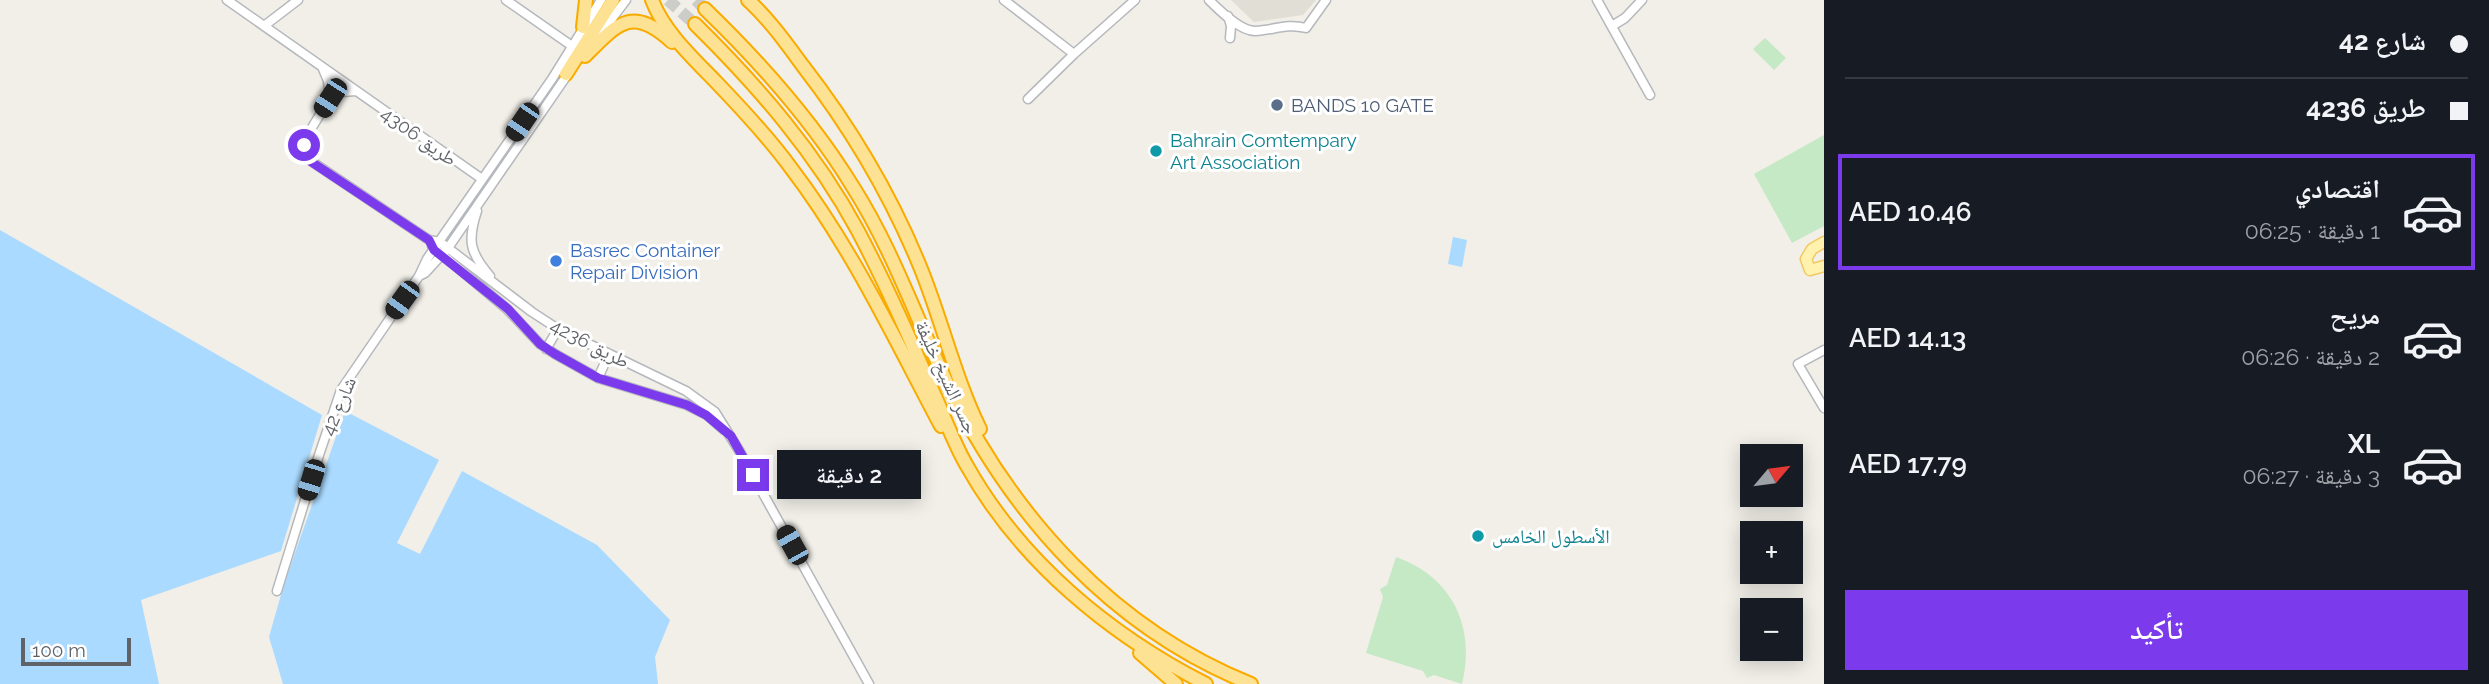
<!DOCTYPE html>
<html lang="ar">
<head>
<meta charset="utf-8">
<style>
	:root { --surface:#171b24; --page:#20242c; --text:#f1f3f6; --muted:#9ea1a6; --line:#363941; --accent:#7c3aed }
	body { margin:0; font-family:Raleway,"Noto Naskh Arabic",sans-serif; background:var(--page); color:var(--text); direction:rtl; height:100vh; display:flex; flex-direction:column; font-size:26px; white-space:nowrap }
	* { box-sizing:border-box; margin:0 }
	p { font-size:23px; color:var(--muted) }
	.icon { flex:none; width:38px; height:38px; fill:none; stroke:currentColor; stroke-width:2; stroke-linecap:round; stroke-linejoin:round }
	.map { position:relative; flex:1; overflow:hidden; direction:ltr }
	.drawer { display:flex; flex-direction:column; background:var(--surface); width:665px }
	.drawer>* { flex:none }
	.top-card { display:grid; align-content:center; height:154px; padding:0 21px; background:var(--surface) }
	.needle { width:46px; rotate:61deg }
	.buttons { position:absolute; left:1740px; top:444px; display:grid; gap:14px }
	.buttons a { display:grid; place-items:center; width:63px; height:63px; border-radius:0px; background:var(--surface); box-shadow:0 4px 18px #0003; font-size:35px }
	.scale { position:absolute; left:21px; bottom:18px; width:110px; box-sizing:border-box; padding-left:7px; border:4px solid #5f6368; border-top:0; font-size:19px; line-height:24px; white-space:nowrap; color:#5f6368; -webkit-text-stroke:5px #fff; paint-order:stroke }
	.end { position:absolute; width:32px; height:32px; margin:-16px; border:9px solid #7c3aed; background:#fff; box-shadow:0 0 0 4px #fff }
	.from { border-radius:50% }
	.bubble { position:absolute; height:49px; border-radius:0px; background:var(--surface); box-shadow:0 4px 18px #0003; font-size:23px; font-weight:600; line-height:49px; text-align:center; direction:rtl }
	.car { position:absolute; width:21px; height:42px; margin:-21px -10px; border-radius:9px; box-shadow:0 0 5px 2px #0007; background:linear-gradient(#222 24%,#8ab4d8 0 40%,#222 0 76%,#8ab4d8 0 86%,#222 0) }
	.top-card b { display:flex; align-items:center; gap:24px; height:66px; font-size:26px }
	.top-card b+b { border-top:2px solid var(--line) }
	.top-card i { width:18px; height:18px; background:var(--text) }
	ul { padding:0; list-style:none }
	li { display:flex; align-items:center; gap:21px; height:116px; margin:0 14px 10px; padding:0 7px; border:4px solid transparent; border-radius:0px }
	li div { flex:1 }
	li b { display:block; font-size:26px }
	li em { font-style:normal; font-weight:600 }
	li.selected { border-color:var(--accent) }
	li>.icon { width:63px; height:63px; stroke-width:1.5 }
	.action { display:flex; gap:14px; margin-top:auto; padding:14px 21px }
	.action a { flex:1; height:80px; border-radius:0px; background:var(--accent); color:#fff; font-size:28px; font-weight:600; line-height:80px; text-align:center }
	main { display:flex; flex:1; min-height:0 }
	.map>svg:first-child { display:block }
</style>
</head>
<body>
<main>
<section class="drawer">
<div class="top-card">
<b><i class="from"></i>شارع 42</b>
<b><i></i>طريق 4236</b>
</div>
<ul>
<li class="selected"><svg class="icon" aria-label="car" viewBox="0 0 24 24"><path d="M5 17H2v-5l4-1 3-4h7l3 4 3 1v5h-3M9 17h6M6 11h13"/><circle cx="7" cy="17" r="2"/><circle cx="17" cy="17" r="2"/></svg><div><b>اقتصادي</b><p>1 دقيقة · 06:25</p></div><em>AED 10.46</em></li>
<li><svg class="icon" aria-label="car" viewBox="0 0 24 24"><path d="M5 17H2v-5l4-1 3-4h7l3 4 3 1v5h-3M9 17h6M6 11h13"/><circle cx="7" cy="17" r="2"/><circle cx="17" cy="17" r="2"/></svg><div><b>مريح</b><p>2 دقيقة · 06:26</p></div><em>AED 14.13</em></li>
<li><svg class="icon" aria-label="car" viewBox="0 0 24 24"><path d="M5 17H2v-5l4-1 3-4h7l3 4 3 1v5h-3M9 17h6M6 11h13"/><circle cx="7" cy="17" r="2"/><circle cx="17" cy="17" r="2"/></svg><div><b>XL</b><p>3 دقيقة · 06:27</p></div><em>AED 17.79</em></li>
</ul>
<div class="action"><a>تأكيد</a></div>
</section>
<div class="map">
<svg width="1824" height="684" viewBox="0 0 1824 684">
	<rect width="100%" height="100%" fill="#f1efe8"/>
	<path fill="#e1ded6" d="M1231,0H1316L1303,15L1254,22Z"/>
	<path fill="#c5e8c5" d="M1765,38L1786,58L1774,70L1753,49Z
		M1824,135V226L1792,243L1754,174Z
		M1396,557C1452,577 1476,626 1462,684L1434,675L1427,678L1423,671L1366,653L1383,597L1380,589L1387,585Z"/>
	<path fill="#aadaff" d="M0,230L322,415L281,551L141,600L159,684H0Z
		M1453,237L1467,240L1462,267L1448,264Z
		M345,411L439,460L397,543L420,554L462,471L597,545L670,620L655,657L658,684H283L269,637L284,584Z"/>
	<g fill="none" stroke-linecap="round" stroke-linejoin="round">
		<path stroke="#ccccc8" stroke-width="12" stroke-dasharray="12 6" stroke-linecap="butt" d="M668,0L695,24
			M696,0L705,9"/>
		<g stroke="#b5b8bc" stroke-width="11">
			<path id="minor" d="M227,0L482,179
				M506,0L572,46
				M1004,0L1074,54
				M1209,0C1219,10 1240,31 1255,31C1274,30 1287,23 1306,28L1326,0
				M1597,0L1650,95
				M1228,16L1231,26L1230,38
				M264,26L298,0
				M1612,26L1625,18L1642,0
				M598,37L626,0
				M323,69L328,81L330,98
				M356,91L341,92L330,98L305,139L304,152L308,159L429,240L440,242L532,312L558,329L686,391L715,412L740,452L869,684
				M1028,99L1074,54L1135,0
				M477,211C467,241 470,253 490,276
				M432,246L507,309L540,344L555,354L598,378L687,405L707,415L724,430
				M419,276L425,273L448,248L570,71
				M546,349L558,329
				M1824,350L1798,364L1824,408
				M598,378L609,354
				M277,591L319,455L341,390L419,276L427,259L552,79L601,0"/>
		</g>
		<g stroke="#f2c960" stroke-width="13">
			<path id="major" d="M1824,242L1812,249L1806,259L1810,270L1824,266"/>
		</g>
		<g stroke="#f9ab00" stroke-width="16">
			<path id="highway" d="M652,0C664,32 694,59 717,83C743,110 769,138 791,168C852,248 894,338 941,426
				M748,0C769,19 786,43 803,66C851,128 891,195 921,269C942,321 955,378 980,429
				M705,9C761,63 812,120 853,187C893,250 917,321 949,387C1014,519 1114,629 1251,684
				M695,24C758,86 816,153 858,231C886,284 910,339 934,394C945,418 954,444 967,466C1021,562 1110,635 1206,684
				M583,27L586,0
				M585,56C618,23 632,5 672,42
				M566,74L613,0
				M1140,653L1176,684"/>
		</g>
		<use href="#minor" stroke="#fff" stroke-width="8"/>
		<use href="#major" stroke="#fff2af" stroke-width="10"/>
		<use href="#highway" stroke="#fde293" stroke-width="12"/>
	</g>
	<g fill="none" stroke-linecap="round" stroke-linejoin="round">
		<path stroke="#7c3aed" stroke-width="9" d="M304,145V152L310,161L429,240L434,250L508,309L540,344L555,354L598,378L687,405L706,415L731,436L753,475"/>
	</g>
	<circle fill="#5c6f8a" stroke="#fff" stroke-width="2.5" cx="1277" cy="105" r="7"/>
	<g fill="#0f9aa8" stroke="#fff" stroke-width="2.5">
		<circle cx="1156" cy="151" r="7"/>
		<circle cx="1478" cy="536" r="7"/>
	</g>
	<circle fill="#3f7fe0" stroke="#fff" stroke-width="2.5" cx="556" cy="261" r="7"/>
	<g text-anchor="middle" dominant-baseline="central" stroke-width="6" stroke-linejoin="round" paint-order="stroke">
		<g font-size="19" fill="#4e5e75" stroke="#fff" text-anchor="start">
			<text x="1291" y="105">BANDS 10 GATE</text>
		</g>
		<g font-size="19" fill="#5f6368" stroke="#fff">
			<text transform="translate(419 136) rotate(35)">طريق 4306</text>
			<text transform="translate(590 343) rotate(27)">طريق 4236</text>
			<text transform="translate(947 377) rotate(65)">جسر الشيخ خليفة</text>
			<text transform="translate(338 406) rotate(-67)">شارع 42</text>
		</g>
		<g font-size="19" fill="#0d838f" stroke="#fff" text-anchor="start">
			<text x="1170" y="140">Bahrain Comtempary<tspan x="1170" dy="22">Art Association</tspan></text>
			<text x="1492" y="536">الأسطول الخامس</text>
		</g>
		<g font-size="19" fill="#366cbe" stroke="#fff" text-anchor="start">
			<text x="570" y="250">Basrec Container<tspan x="570" dy="22">Repair Division</tspan></text>
		</g>
	</g>
</svg>
<div class="buttons">
<a><svg class="needle" viewBox="-14 -14 28 28"><path d="M0-13l5 13h-10z" fill="#e53935"/><path d="M0 13l5-13h-10z" fill="#9ea1a6"/></svg></a>
<a>+</a>
<a>−</a>
</div>
<div class="scale">100 m</div>
<i class="end from" style="left:304px;top:145px"></i>
<i class="end" style="left:753px;top:475px"></i>
<div class="bubble" style="left:777px;top:450px;width:144px">2 دقيقة</div>
<i class="car" style="left:330px;top:98px;rotate:213deg"></i>
<i class="car" style="left:522px;top:122px;rotate:214deg"></i>
<i class="car" style="left:402px;top:300px;rotate:216deg"></i>
<i class="car" style="left:311px;top:480px;rotate:197deg"></i>
<i class="car" style="left:792px;top:545px;rotate:331deg"></i>
</div>
</main>
</body>
</html>
